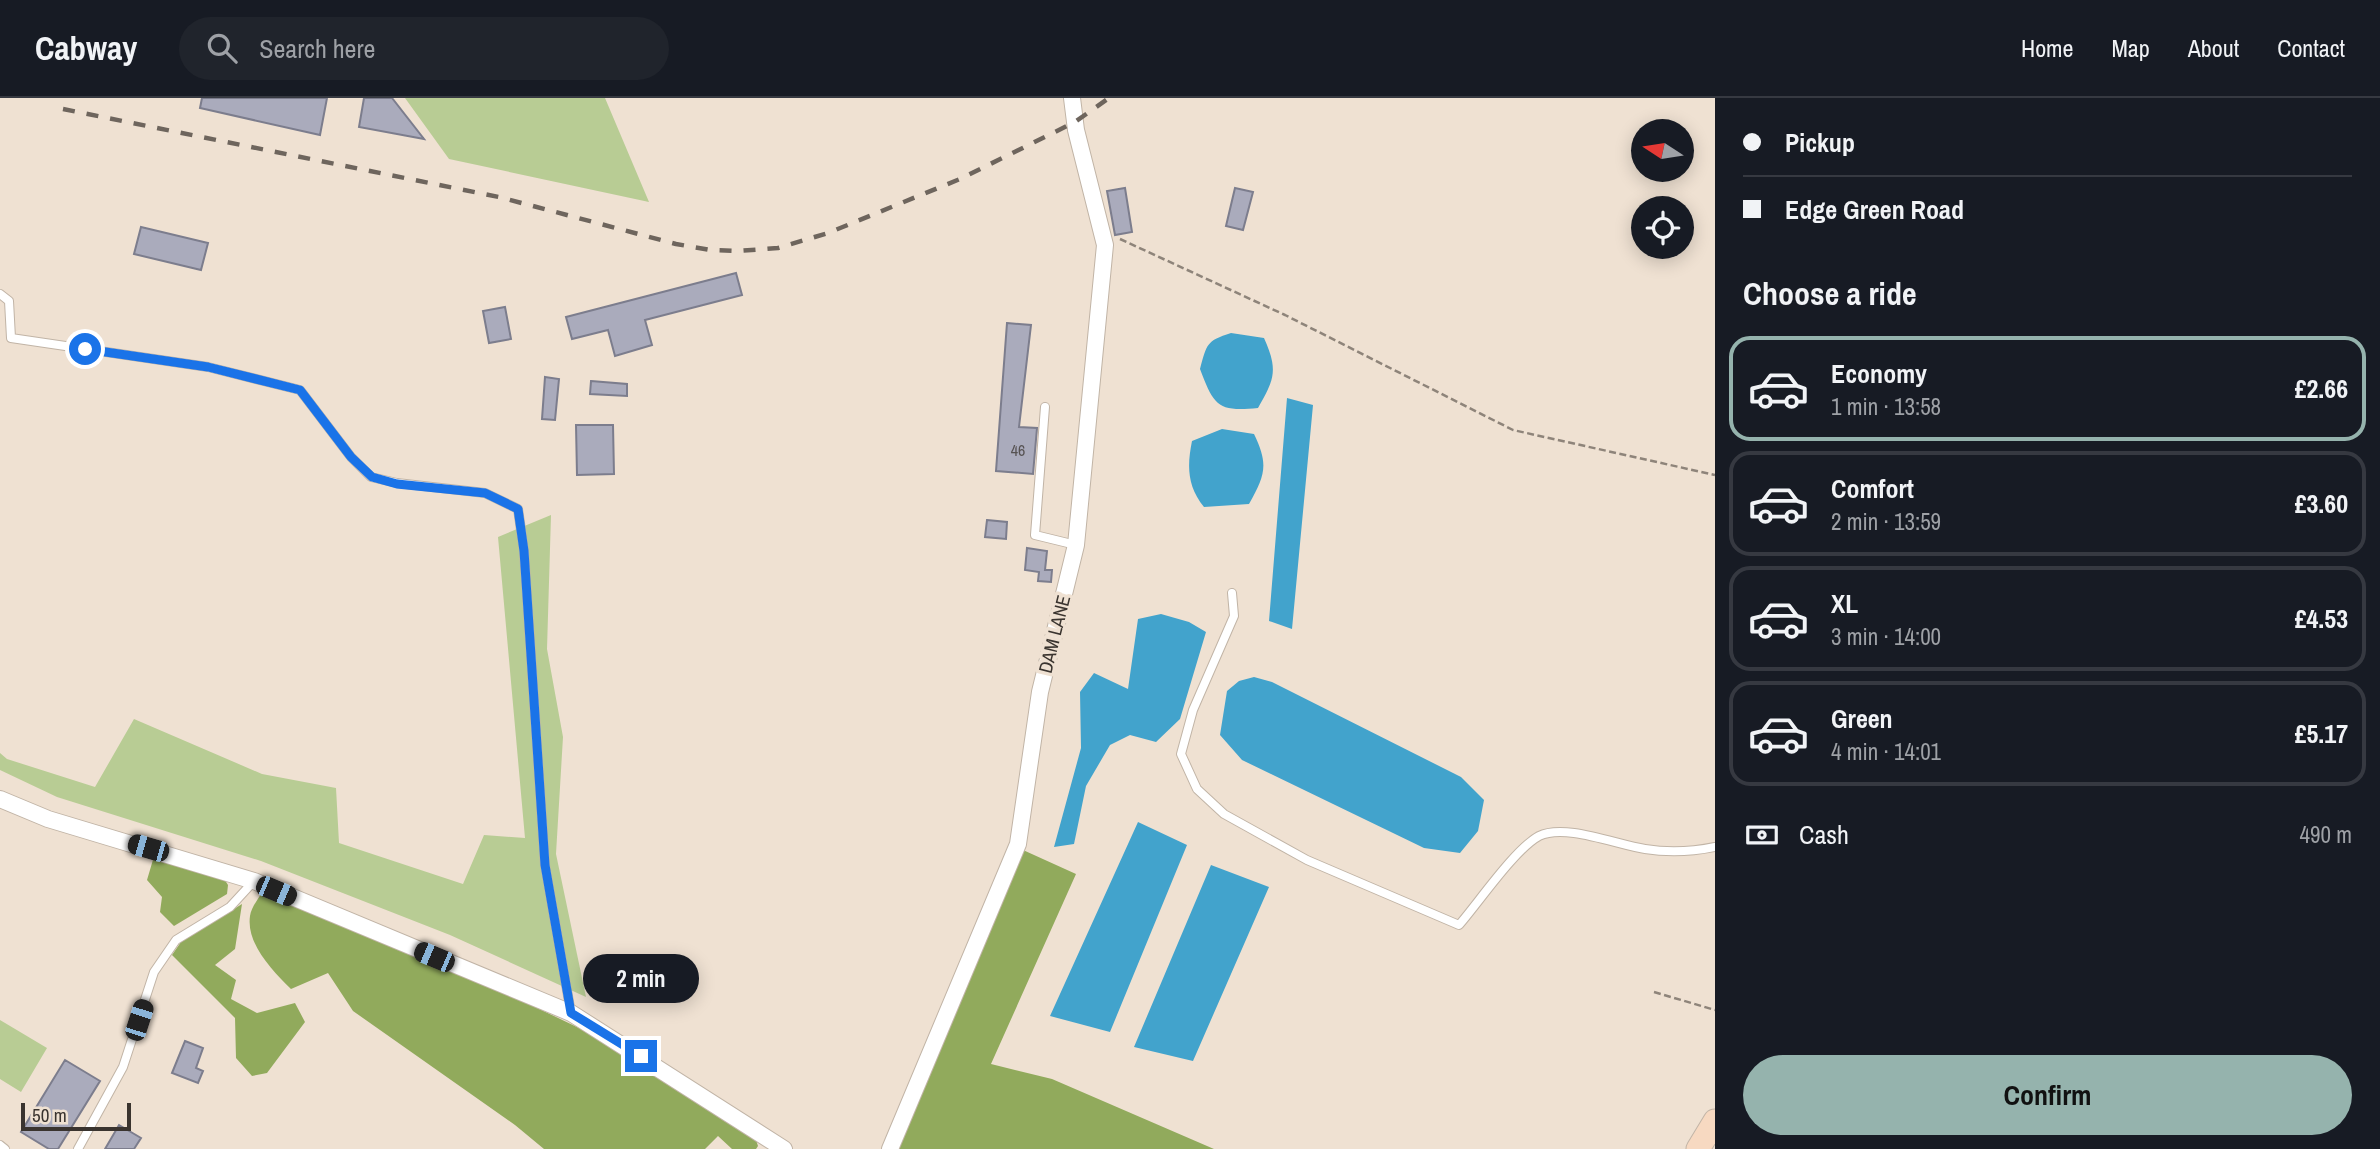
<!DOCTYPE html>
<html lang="en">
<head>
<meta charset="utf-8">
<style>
	:root { --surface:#171b24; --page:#20242c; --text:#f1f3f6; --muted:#9ea1a6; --line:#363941; --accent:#95b3ad }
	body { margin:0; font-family:"Archivo Narrow",sans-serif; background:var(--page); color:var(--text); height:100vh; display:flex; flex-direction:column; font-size:26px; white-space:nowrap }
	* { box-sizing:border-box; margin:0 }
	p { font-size:23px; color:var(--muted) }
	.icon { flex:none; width:38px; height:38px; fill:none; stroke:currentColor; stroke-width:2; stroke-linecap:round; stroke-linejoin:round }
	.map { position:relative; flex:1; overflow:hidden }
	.drawer { display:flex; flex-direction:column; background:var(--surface); width:665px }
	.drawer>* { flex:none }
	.top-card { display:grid; align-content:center; height:154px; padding:0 28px; background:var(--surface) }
	.needle { width:46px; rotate:282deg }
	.buttons { position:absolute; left:1631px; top:21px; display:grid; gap:14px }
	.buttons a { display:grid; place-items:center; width:63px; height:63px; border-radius:50%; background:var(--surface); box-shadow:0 4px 18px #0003; font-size:35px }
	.scale { position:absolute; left:21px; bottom:18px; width:110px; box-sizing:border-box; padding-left:7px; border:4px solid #3a342f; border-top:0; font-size:19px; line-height:24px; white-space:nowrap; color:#3a342f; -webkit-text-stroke:5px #efe1d2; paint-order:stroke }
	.end { position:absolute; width:32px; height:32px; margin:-16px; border:9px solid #1a73e8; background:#fff; box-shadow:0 0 0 4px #fff }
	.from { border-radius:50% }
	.bubble { position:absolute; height:49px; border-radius:24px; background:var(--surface); box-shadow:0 4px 18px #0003; font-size:23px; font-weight:700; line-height:49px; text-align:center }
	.car { position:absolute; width:21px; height:42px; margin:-21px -10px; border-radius:9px; box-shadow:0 0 5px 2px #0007; background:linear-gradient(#222 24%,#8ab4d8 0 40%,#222 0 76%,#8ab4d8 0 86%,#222 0) }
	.top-card b { display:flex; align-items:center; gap:24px; height:66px; font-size:26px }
	.top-card b+b { border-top:2px solid var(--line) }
	.top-card i { width:18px; height:18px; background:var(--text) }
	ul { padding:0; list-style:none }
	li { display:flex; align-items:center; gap:21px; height:105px; margin:0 14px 10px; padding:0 14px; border:4px solid var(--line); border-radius:21px }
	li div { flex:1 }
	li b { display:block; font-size:26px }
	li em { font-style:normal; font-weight:700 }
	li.active { border-color:var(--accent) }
	li>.icon { width:63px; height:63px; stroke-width:1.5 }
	h2 { padding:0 28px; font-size:32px; line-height:84px }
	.pay { display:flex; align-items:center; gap:18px; height:77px; padding:0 28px; font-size:26px }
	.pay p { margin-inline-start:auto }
	.primary-button { display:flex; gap:14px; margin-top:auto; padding:14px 28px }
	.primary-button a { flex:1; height:80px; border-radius:42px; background:var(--accent); color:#111; font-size:28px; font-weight:700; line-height:80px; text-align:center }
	header { display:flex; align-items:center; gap:42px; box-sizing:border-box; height:98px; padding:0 35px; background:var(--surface); border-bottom:2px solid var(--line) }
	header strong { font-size:33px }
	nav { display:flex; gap:38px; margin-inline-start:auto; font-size:24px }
	.search { width:490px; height:63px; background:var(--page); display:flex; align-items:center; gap:18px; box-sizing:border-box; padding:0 24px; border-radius:38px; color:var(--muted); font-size:26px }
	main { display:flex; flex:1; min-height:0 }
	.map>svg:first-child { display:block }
</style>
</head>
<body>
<header>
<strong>Cabway</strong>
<div class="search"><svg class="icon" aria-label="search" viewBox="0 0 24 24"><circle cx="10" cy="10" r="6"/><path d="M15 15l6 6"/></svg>Search here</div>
<nav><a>Home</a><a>Map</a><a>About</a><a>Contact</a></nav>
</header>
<main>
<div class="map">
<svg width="1715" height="1051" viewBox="0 0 1715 1051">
	<rect width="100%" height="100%" fill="#efe1d2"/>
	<path fill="#b8cc94" d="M405,0H605L649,104L449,61Z
		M551,417L547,551L563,639L556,756L586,899L450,837L261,763L57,699L0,672V655L7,661L95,689L134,621L262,676L336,690L339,745L463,786L484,737L525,740L498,439Z
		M0,922L47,950L21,994L0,981Z"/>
	<path fill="#91aa5c" d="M1023,752L1076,776L991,966L1052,981L1214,1051H893Z
		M155,755L221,776L228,787L227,796L174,828L160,814L162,799L147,782Z
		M263,793L531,907L579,930L754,1036L758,1048L756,1051H732L718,1038L705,1051H544L515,1027L353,913L328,875L291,891C273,873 246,846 250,818C251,810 258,801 263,793Z
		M242,806L235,851L215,867L236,882L231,901L257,915L295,905L305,924L267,975L252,978L236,960L235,920L172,857L181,844Z"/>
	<path fill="#42a3cc" d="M1231,235L1264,240C1278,271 1275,281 1258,310C1218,314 1214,308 1200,271C1207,246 1206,243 1231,235Z
		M1287,300L1313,307L1292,531L1269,523Z
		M1222,331L1254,336C1269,367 1265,377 1249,406L1204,409C1187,388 1187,368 1192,343Z
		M1161,516L1189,524L1206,534L1180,621L1156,644L1130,637L1110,647L1086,688L1074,746L1054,749L1081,650L1080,594L1094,575L1128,591L1138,521Z
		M1254,579L1272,584L1461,679L1484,702L1478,733L1460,755L1424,750L1242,662L1220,637L1227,593L1239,583Z
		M1138,724L1187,747L1110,934L1050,918Z
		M1211,767L1269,789L1193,963L1134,949Z"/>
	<path fill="#aaabbc" stroke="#7c7d8d" stroke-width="2" d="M202,0H327L320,37L200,10Z
		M364,0H392L424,41L359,29Z
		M1125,90L1132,134L1115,137L1107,93Z
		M1235,90L1253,94L1243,132L1226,128Z
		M141,129L208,145L201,172L134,156Z
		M736,175L742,197L645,222L652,247L615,258L608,232L572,241L566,219Z
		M505,209L511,241L489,245L483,213Z
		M1007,225L1031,227L1019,329L1037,330L1033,376L996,373Z
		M545,279L559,281L555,322L542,321Z
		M591,283L627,286V298L590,296Z
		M576,327H613L614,376L577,377Z
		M987,422L1007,424L1006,441L985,439Z
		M1027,450L1047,453L1045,472H1052L1051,484L1038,483L1039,474L1025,472Z
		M185,943L203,950L196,970L203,973L198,985L172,975Z
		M65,962L100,983L58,1051H49L21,1034Z
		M119,1027L141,1040L134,1051H105Z"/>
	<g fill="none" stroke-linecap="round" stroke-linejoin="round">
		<g stroke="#c1b4a6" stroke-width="10">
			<path id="service" d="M0,196L9,203L11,240L208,269L300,292L351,359L371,379L397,385L485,395L518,411L524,453L545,767L571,915
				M1045,309L1035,437L1076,447
				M1232,495L1234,518L1193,612L1181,656L1197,691L1224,716L1307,762L1459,827C1479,804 1515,751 1539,738C1565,725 1617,747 1645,751C1669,755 1691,754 1715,749
				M0,1047L5,1051
				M78,1051L123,969L154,874L176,842L230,809L254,783"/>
		</g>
		<g stroke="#c1b4a6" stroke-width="18">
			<path id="minor" d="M0,701L48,721L254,783L571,915L784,1051
				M890,1051L1018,746L1040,594L1076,447L1105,147L1076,32L1072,0"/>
		</g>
		<g stroke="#c1b4a6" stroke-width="25">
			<path id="secondary" d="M1698,1051L1715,1023"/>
		</g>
		<path stroke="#8e847a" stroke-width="2.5" stroke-dasharray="7 3.5" stroke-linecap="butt" d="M1120,141L1285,217L1513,332L1715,377
			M1654,894L1715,912"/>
		<use href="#service" stroke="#fff" stroke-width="8"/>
		<use href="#minor" stroke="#fff" stroke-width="16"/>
		<use href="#secondary" stroke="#f7d9c1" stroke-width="23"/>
		<path stroke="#6e655d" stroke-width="4.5" stroke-dasharray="12 12" stroke-linecap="butt" d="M63,11L499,99L676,146L710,152L737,153L778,150L828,135L960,81L1075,24L1109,0"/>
	</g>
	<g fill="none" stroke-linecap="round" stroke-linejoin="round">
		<path stroke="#1a73e8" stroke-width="9" d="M85,251L208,269L300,292L351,359L372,379L397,386L485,395L518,411L524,453L545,767L571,915L641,958"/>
	</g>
	<g text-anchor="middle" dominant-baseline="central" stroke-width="7" stroke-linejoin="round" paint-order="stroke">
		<g font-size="16" fill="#565252">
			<text x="1018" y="352">46</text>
		</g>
		<g font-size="19" fill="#3a342f" stroke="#efe1d2">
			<text transform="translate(1054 536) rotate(-76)">DAM LANE</text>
		</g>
	</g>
</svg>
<div class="buttons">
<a><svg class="needle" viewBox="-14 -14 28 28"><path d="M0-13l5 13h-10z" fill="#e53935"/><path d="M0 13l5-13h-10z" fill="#9ea1a6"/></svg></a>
<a><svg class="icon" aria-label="locate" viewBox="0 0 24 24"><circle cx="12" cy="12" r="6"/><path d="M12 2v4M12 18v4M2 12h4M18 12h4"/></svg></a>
</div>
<div class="scale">50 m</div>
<i class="end from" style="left:85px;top:251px"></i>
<i class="end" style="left:641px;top:958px"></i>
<div class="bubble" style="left:583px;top:856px;width:116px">2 min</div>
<i class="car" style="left:148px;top:750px;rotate:286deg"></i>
<i class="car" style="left:276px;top:793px;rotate:113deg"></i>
<i class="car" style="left:434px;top:859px;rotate:293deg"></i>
<i class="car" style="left:139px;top:922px;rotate:18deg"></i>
</div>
<section class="drawer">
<div class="top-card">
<b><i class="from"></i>Pickup</b>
<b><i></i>Edge Green Road</b>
</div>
<h2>Choose a ride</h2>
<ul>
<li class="active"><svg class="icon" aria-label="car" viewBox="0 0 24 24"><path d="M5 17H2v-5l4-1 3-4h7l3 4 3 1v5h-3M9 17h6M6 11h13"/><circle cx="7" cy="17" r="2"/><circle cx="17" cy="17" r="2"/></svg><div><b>Economy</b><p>1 min · 13:58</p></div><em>£2.66</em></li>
<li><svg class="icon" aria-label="car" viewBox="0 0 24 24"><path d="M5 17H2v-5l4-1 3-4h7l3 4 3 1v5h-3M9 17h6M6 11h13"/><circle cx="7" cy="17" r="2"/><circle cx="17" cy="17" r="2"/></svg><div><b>Comfort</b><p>2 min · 13:59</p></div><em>£3.60</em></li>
<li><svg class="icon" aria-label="car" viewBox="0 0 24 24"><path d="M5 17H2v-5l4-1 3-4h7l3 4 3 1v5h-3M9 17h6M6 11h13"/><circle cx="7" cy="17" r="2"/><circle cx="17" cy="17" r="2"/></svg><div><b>XL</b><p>3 min · 14:00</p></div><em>£4.53</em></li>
<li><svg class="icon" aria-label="car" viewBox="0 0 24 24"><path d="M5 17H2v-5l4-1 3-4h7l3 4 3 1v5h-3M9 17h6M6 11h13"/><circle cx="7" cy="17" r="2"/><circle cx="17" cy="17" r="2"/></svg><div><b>Green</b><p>4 min · 14:01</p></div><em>£5.17</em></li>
</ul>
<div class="pay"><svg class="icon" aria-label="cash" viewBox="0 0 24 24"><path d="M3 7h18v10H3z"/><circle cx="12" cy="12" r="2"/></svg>Cash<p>490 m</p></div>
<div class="primary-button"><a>Confirm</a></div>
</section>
</main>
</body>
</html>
